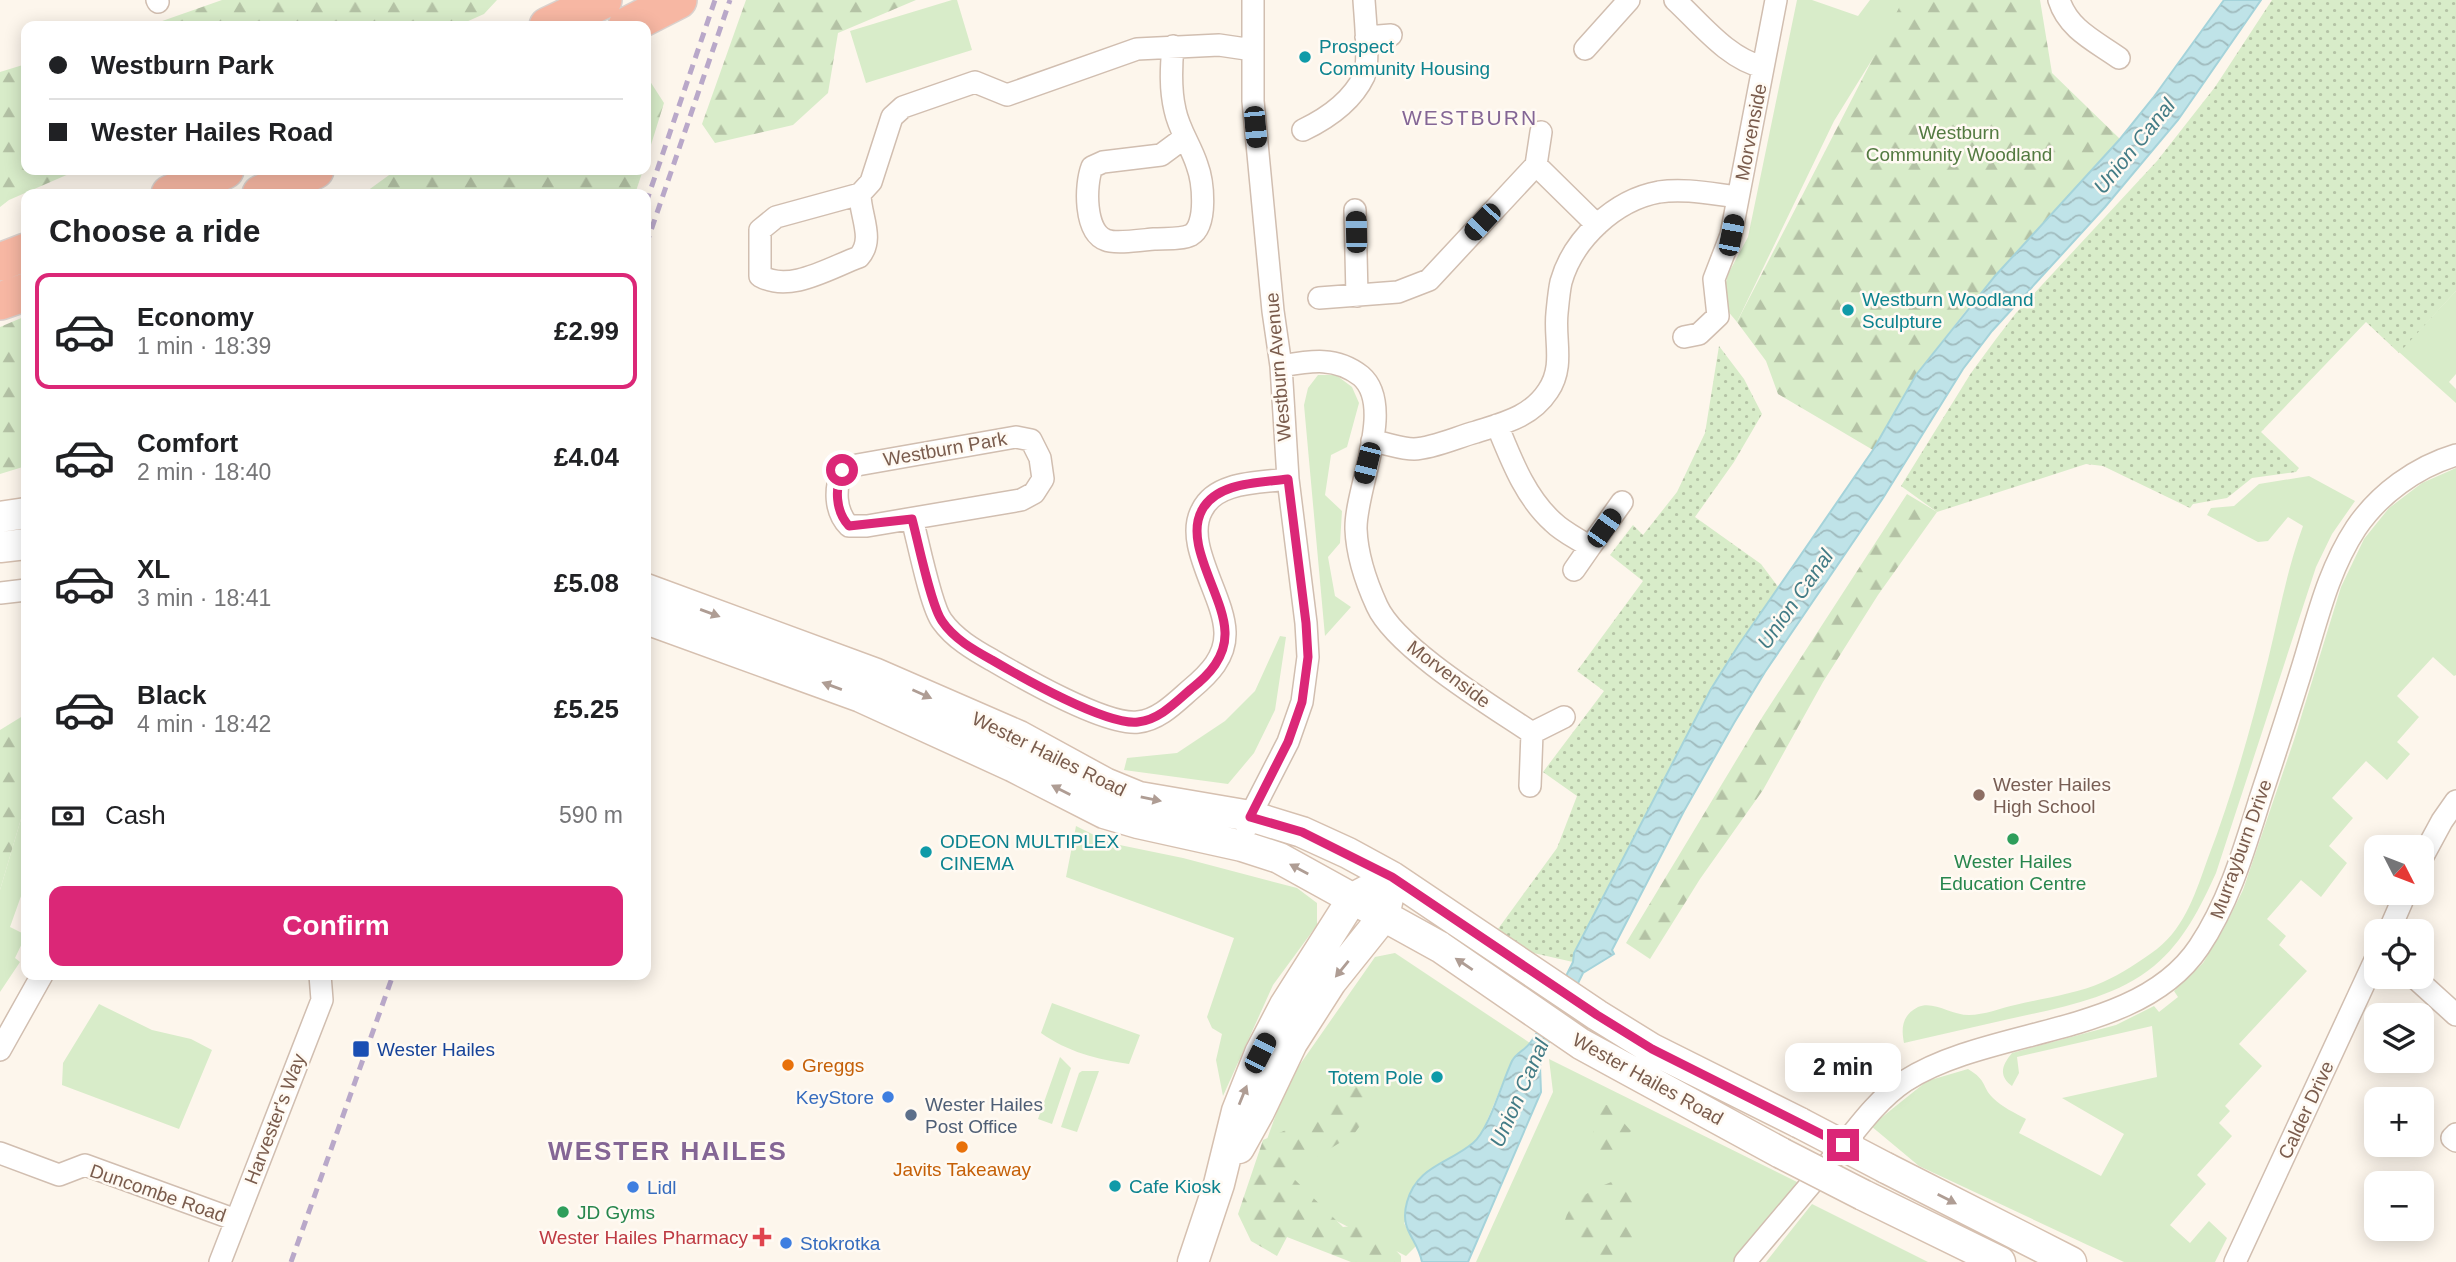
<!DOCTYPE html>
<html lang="en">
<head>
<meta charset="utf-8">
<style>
	:root { --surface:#fff; --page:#f6f6f6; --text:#202124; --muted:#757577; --line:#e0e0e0; --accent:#db2777 }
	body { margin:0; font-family:Helvetica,sans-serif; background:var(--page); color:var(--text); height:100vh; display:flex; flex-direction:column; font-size:26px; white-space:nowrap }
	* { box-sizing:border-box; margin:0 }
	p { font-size:23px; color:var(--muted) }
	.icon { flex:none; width:38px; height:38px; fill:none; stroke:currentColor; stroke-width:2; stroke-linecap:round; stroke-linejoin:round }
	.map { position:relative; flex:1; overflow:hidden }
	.side { position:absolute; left:21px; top:189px; width:630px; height:791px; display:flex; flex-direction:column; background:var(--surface); border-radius:14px; box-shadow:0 4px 18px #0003 }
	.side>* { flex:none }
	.guide { position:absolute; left:21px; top:21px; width:630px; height:154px; border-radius:14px; box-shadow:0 4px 18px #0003; display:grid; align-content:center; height:154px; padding:0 28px; background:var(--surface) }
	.needle { width:46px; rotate:132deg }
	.tools { position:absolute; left:2364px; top:835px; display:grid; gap:14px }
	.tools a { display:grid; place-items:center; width:70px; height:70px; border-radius:14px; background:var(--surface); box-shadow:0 4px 18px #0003; font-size:35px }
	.end { position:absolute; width:32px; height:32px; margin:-16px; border:9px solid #db2777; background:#fff; box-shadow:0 0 0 4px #fff }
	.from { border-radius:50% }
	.bubble { position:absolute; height:49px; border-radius:14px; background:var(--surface); box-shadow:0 4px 18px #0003; font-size:23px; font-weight:600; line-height:49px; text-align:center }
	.car { position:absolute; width:21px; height:42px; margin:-21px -10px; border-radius:9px; box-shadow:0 0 5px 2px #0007; background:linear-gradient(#222 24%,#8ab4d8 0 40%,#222 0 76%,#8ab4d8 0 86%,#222 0) }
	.guide b { display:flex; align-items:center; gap:24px; height:66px; font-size:26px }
	.guide b+b { border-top:2px solid var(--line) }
	.guide i { width:18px; height:18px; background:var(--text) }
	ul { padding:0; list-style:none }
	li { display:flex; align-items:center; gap:21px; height:116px; margin:0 14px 10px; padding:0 14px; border:4px solid transparent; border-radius:14px }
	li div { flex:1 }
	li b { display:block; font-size:26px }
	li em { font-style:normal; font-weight:600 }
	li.active { border-color:var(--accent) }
	li>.icon { width:63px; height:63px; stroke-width:1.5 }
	h2 { padding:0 28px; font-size:32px; line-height:84px }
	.pay { display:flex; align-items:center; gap:18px; height:77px; padding:0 28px; font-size:26px }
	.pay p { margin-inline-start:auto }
	.primary-button { display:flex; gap:14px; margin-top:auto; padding:14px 28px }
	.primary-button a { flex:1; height:80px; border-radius:14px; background:var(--accent); color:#fff; font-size:28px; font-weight:600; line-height:80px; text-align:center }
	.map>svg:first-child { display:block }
</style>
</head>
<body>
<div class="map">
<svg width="2456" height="1262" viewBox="0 0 2456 1262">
	<defs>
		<pattern id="forest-firs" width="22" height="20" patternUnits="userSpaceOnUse" patternTransform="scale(1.75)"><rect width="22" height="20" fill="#d8ecc9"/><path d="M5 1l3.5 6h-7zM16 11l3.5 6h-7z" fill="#b4c2a5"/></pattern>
		<pattern id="park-dots" width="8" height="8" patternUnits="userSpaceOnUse" patternTransform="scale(1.75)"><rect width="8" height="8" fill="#d8ecc9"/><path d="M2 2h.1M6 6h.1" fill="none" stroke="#b4c2a5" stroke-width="1.8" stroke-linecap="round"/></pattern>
		<pattern id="water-waves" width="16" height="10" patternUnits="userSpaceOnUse" patternTransform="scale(1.75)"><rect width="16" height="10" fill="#bfe3e8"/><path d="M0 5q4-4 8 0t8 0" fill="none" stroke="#a0bbbe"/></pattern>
	</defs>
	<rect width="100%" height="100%" fill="#fdf6ec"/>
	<path fill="#d8ecc9" d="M952,0H957L972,50L866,83L850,31Z
		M1797,0H1812L1858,16L1870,0H1909L1834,121L1737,322L1721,303L1728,274L1748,237Z
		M2456,291V374L2449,382L2456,389V403L2399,352Z
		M1318,375H1336L1352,387L1359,403L1347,447L1331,455L1325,495L1342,511L1340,543L1328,557L1335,596L1351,607L1325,636L1304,405L1308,388Z
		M2456,468V675L2454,676L2433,657L2397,696L2419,717L2397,742L2410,754L2387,780L2366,761L2332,798L2353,818L2329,846L2347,863L2321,897L2301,880L2267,919L2286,936L2279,945L2307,971L2239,1044L2262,1066L2225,1106L2230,1111L2219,1123L2232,1136L2197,1175L2206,1184L2170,1225L2190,1243L2209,1221L2227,1238L2215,1262H2124L1919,1166L1871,1126L1927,1081L1968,1069C1988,1081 1981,1086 1993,1098C2002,1107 2015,1113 2026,1119L2019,1133L2101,1176L2124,1134L2062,1098L2157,1077L2152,1026L2017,1057L2019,1073L2012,1086C1998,1076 2002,1065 2012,1053L2116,1025L2154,1006L2159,1012L2178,997L2174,991L2203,963L2224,928L2243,890L2294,740L2341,587L2364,539L2389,508L2422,483Z
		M2309,476L2355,501L2332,534L2316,567L2216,873C2200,908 2184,941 2154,966C2114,999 2058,1008 2009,1019C1974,1027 1939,1035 1904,1043C1901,1028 1902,1015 1918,1007C1933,1000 1951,1015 1969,1015C1984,1015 2001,1008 2015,1005C2044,998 2076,994 2103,982C2121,974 2141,961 2157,949C2186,926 2196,891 2208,858C2233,793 2251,727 2268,660C2279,615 2287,569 2303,526L2288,517L2268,541L2258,542L2207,515L2211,508L2234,506L2259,484Z
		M1280,636L1286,637L1275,710L1254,753L1228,784L1124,770L1127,758L1177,753L1225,721L1255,691Z
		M26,802V882L10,927L26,935L15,958L20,962L0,992V890Z
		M1076,826L1110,843L1183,858L1297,888L1317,903V925L1273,985L1223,1096L1216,1060L1222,1034L1212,1028L1207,1017L1234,938L1066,877Z
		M1395,953L1530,1043L1513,1058L1484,1128L1475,1142L1458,1153L1404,1223L1416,1246L1406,1256L1253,1179L1287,1083L1375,957Z
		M1052,1003L1140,1035L1129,1064C1096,1059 1068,1052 1041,1033Z
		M99,1004L152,1030L191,1039L212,1050L179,1129L62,1085L63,1063Z
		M1060,1057L1071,1068L1052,1124L1038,1119Z
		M1549,1059L1797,1182L1798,1186L1733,1262H1476L1553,1092Z
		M1082,1071H1099L1077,1132L1061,1127L1079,1073Z
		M1812,1204L1928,1262H1766Z"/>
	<path fill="url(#forest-firs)" d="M222,0H497L484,14L457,26H148Z
		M746,0H916L838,33L828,93L793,125L715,143L702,124Z
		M1903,0H2040L2052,73L2120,139L1968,308L1916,375L1873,450L1778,394L1766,361L1737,322Z
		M26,64V170H78L9,200L0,207V72Z
		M646,75L664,103L646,161Z
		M396,170H643L635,194H363Z
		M26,316V466L0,474V327Z
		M1907,494L1937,512L1878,595L1823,682L1763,790L1700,879L1650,959L1626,943L1763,716Z
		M26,714V802L0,890V730Z
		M1352,1084L1366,1093L1370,1112L1354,1134L1289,1174L1343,1227L1372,1224L1401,1256V1262H1351L1287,1237L1277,1256L1251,1241L1238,1214L1263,1140L1295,1126Z
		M1600,1105H1608L1631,1131L1614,1153L1588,1152Z
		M1631,1174L1642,1196L1628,1225L1643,1232L1644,1240L1610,1262H1585L1565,1220C1574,1192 1606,1185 1631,1174Z"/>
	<path fill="url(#park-dots)" d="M2272,0H2456V291L2399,353L2366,322L2261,432L2299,468L2296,472L2252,478L2227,498L2193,504L2190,508L2103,466L2086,464L1937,512L1901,486L1971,373L1996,339L2016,313L2157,161L2215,87Z
		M1719,346L1744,379L1762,414L1734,462L1695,517L1761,564L1779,588L1711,689L1574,953L1573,962L1529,952L1498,929L1557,848L1577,796L1543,772L1604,691L1577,671L1643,581L1610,555L1633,525L1643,535L1677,492L1705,433Z"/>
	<path fill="url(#water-waves)" stroke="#a5d3da" stroke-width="2" d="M2224,0H2261L2178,120L2105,207L1992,331L1963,369L1883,498L1765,672L1734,723L1684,811L1612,950L1614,954L1583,973L1544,1052L1540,1066L1541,1092L1468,1262H1422C1417,1237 1399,1231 1407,1202C1417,1166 1448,1164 1473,1143C1489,1130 1502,1082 1512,1061C1516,1053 1525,1050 1530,1043C1545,1024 1561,985 1573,962L1574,953L1711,689L1738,646L1873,450L1916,375L1995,276L2120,139L2153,98Z"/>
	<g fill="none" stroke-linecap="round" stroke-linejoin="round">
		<g stroke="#d1beb0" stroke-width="24">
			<path id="street" d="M157,0L158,2
				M1675,0C1701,24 1728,59 1763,67
				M2059,0C2068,29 2095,41 2119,58
				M1366,37L1391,35
				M1173,46C1171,68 1170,89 1175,110C1179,130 1191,146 1197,165C1203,181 1208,225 1191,235C1181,240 1164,238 1154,239C1142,240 1115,244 1106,240C1084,232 1085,185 1092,167L1103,162L1161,155L1184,138
				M1585,49L1629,0
				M1303,130C1326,119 1352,101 1364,76C1370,62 1365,17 1364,0
				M1536,165L1541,132
				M860,194C860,216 875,239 859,257C829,268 790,293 760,276V230L776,217L860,194L871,182L892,117L903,107L975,82L1007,95L1137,49L1219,45L1253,50
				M1355,210L1357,296
				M1319,298L1398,292L1429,280L1536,165L1597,225
				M1684,337L1699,334L1718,316L1714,279L1731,235L1776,0
				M1281,366C1310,361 1336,356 1361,376C1396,406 1355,489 1356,529C1357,556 1366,582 1377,606C1396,648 1492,706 1532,733
				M1497,425C1511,459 1525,497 1553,522C1563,532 1578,539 1590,547L1622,502
				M1016,437L1031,440L1040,458L1043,479L1034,493L1021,500L867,526H849C834,511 835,488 842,470L857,465Z
				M1372,441C1386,443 1401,449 1414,449C1434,448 1457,437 1476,432C1504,423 1531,417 1548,391C1565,366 1554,340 1557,313C1558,303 1559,291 1561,282C1573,239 1615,200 1659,192C1685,188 1712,194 1738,197
				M912,519C918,541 931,607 942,621C954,638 974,650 992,660C1021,677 1106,726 1138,722C1159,720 1176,702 1191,689C1209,674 1226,657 1225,632C1224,595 1183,544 1202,510C1216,481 1259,483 1288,479
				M1574,570L1590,547
				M0,593L26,590
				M1530,786L1532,733L1564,717
				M1247,827L1250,816L1288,742L1302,702L1308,657L1306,623L1288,479L1281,366L1273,311L1253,101V0
				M2422,858L2442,821L2456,801
				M2389,931L2406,892
				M2413,976L2456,1015
				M0,1050L42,975
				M2456,1134L2452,1138L2456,1141
				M0,1153L59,1175L85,1165L236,1220
				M220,1262L322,1000L320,975
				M1745,1262C1776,1225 1807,1189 1838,1152C1858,1127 1878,1099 1905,1081C1991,1026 2139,1037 2199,947C2229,902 2244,850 2260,799C2275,753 2290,708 2304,662C2318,616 2329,569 2356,528C2379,494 2416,467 2456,455
				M2235,1262L2376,958"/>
		</g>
		<g stroke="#d6c0b0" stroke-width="33">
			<path id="secondary" d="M0,517L26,513
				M0,547L26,544
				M646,589L874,673L1019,736L1105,783L1139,797L1250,816L1302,832L1348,853L1392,877L1597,1015L1652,1049L1800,1123
				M646,619L861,697L1012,766L1104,813L1138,823L1242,846L1279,858L1440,947L1581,1044L1781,1153
				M1239,1148L1259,1112L1292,1043L1331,982L1384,916L1388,898
				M1886,1168L2071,1262
				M1863,1195L2000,1262
				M1193,1262L1219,1184L1237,1111L1260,1053L1285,1005L1353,898L1370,889"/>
		</g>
		<g stroke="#dad1cd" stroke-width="40">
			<path id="highway" d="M548,26L603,0
				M627,26L678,0
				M170,194L225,170
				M261,194L315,170
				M0,262L26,252
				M0,301L26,292"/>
		</g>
		<use href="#street" stroke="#fff" stroke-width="21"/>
		<use href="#secondary" stroke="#fff" stroke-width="30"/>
		<use href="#highway" stroke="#f7b7a3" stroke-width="37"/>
		<path stroke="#b9a8c9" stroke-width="5" stroke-dasharray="10 7" stroke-linecap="butt" d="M646,203L715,0
			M646,245L730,0
			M291,1262L393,975"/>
		<g stroke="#d6c0b0" stroke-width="33" stroke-linecap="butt">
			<path id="secondary-bridge" d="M1800,1123L1886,1168
				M1781,1153L1863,1195"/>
		</g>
		<use href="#secondary-bridge" stroke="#fff" stroke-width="30"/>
	</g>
	<defs><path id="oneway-solid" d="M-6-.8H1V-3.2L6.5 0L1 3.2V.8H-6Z" transform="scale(1.75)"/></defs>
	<g fill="#af9d94">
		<use href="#oneway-solid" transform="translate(710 613) rotate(20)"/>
		<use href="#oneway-solid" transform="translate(832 686) rotate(-160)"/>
		<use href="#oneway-solid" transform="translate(922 694) rotate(24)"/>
		<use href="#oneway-solid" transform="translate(1061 790) rotate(-153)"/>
		<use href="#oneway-solid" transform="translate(1151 799) rotate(12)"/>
		<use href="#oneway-solid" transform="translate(1299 869) rotate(-152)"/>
		<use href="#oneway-solid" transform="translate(1464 964) rotate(-146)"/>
		<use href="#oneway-solid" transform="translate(1342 969) rotate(129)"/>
		<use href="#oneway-solid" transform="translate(1243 1095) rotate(-68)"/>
		<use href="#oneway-solid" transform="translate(1947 1199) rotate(27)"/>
	</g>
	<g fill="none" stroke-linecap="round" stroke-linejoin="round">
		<path stroke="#db2777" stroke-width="9" d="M842,470C835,488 835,511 849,526L912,519C918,541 931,606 942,621C954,639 974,650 992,660C1021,677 1107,726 1138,722C1159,720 1176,702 1191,689C1209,675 1226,657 1225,632C1224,595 1183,544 1202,510C1217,482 1259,483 1288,479L1306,623L1308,657L1302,702L1288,742L1250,817L1302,832L1392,877L1597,1015L1652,1049L1843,1145"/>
	</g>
	<g fill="#0f9aa8" stroke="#fffaf3" stroke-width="2.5">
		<circle cx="1305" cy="57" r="7"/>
		<circle cx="1848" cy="310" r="7"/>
		<circle cx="926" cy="852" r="7"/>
		<circle cx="1437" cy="1077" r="7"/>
		<circle cx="1115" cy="1186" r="7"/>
	</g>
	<circle fill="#8d6e63" stroke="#fffaf3" stroke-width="2.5" cx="1979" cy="795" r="7"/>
	<g fill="#2e9e5b" stroke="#fffaf3" stroke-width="2.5">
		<circle cx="2013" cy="839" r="7"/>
		<circle cx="563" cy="1212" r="7"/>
	</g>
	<rect fill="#1a4fb4" stroke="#fffaf3" stroke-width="2.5" x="352" y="1040" width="18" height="18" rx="3.5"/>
	<g fill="#e8710a" stroke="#fffaf3" stroke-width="2.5">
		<circle cx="788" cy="1065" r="7"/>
		<circle cx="962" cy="1147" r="7"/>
	</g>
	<g fill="#3f7fe0" stroke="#fffaf3" stroke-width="2.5">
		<circle cx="888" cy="1097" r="7"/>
		<circle cx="633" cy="1187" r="7"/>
		<circle cx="786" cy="1243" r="7"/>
	</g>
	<circle fill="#5c6f8a" stroke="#fffaf3" stroke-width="2.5" cx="911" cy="1115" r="7"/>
	<path fill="#e0444e" stroke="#fffaf3" stroke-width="2.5" d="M758.5 1226.5h7v7h7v7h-7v7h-7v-7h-7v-7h7z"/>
	<g text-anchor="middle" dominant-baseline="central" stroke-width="5" stroke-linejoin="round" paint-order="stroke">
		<g font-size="19" fill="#0d838f" stroke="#fffaf3" text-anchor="start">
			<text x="1319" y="46">Prospect<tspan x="1319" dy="22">Community Housing</tspan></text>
			<text x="1862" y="299">Westburn Woodland<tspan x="1862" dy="22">Sculpture</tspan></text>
			<text x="940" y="841">ODEON MULTIPLEX<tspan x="940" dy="22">CINEMA</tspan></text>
			<text x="1423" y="1077" text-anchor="end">Totem Pole</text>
			<text x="1129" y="1186">Cafe Kiosk</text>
		</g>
		<g font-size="19" fill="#7a5c4d" stroke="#fffaf3">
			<text transform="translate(1751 132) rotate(-79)">Morvenside</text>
			<text transform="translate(1278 367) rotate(-95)">Westburn Avenue</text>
			<text transform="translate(945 449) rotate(-10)">Westburn Park</text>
			<text transform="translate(1449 674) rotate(37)">Morvenside</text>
			<text transform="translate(1049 754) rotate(26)">Wester Hailes Road</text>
			<text transform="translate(2241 849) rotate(-70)">Murrayburn Drive</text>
			<text transform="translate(1648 1079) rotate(29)">Wester Hailes Road</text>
			<text transform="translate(2306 1110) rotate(-65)">Calder Drive</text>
			<text transform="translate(275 1119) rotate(-69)">Harvester's Way</text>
			<text transform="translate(158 1193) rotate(19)">Duncombe Road</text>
		</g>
		<g font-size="19" fill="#537a41" stroke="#fffaf3">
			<text x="1959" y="132">Westburn<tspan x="1959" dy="22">Community Woodland</tspan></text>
		</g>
		<g font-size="19" fill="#785e54" stroke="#fffaf3" text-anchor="start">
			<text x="1993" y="784">Wester Hailes<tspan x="1993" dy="22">High School</tspan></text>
		</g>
		<g font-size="19" fill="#27864d" stroke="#fffaf3">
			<text x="2013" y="861">Wester Hailes<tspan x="2013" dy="22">Education Centre</tspan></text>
			<text x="577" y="1212" text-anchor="start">JD Gyms</text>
		</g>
		<g font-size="19" fill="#164399" stroke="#fffaf3" text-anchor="start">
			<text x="377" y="1049">Wester Hailes</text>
		</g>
		<g font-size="19" fill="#c56008" stroke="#fffaf3" text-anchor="start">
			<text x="802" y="1065">Greggs</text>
			<text x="962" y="1169" text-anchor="middle">Javits Takeaway</text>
		</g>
		<g font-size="19" fill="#366cbe" stroke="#fffaf3" text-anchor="start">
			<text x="874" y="1097" text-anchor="end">KeyStore</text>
			<text x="647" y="1187">Lidl</text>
			<text x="800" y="1243">Stokrotka</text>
		</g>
		<g font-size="19" fill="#4e5e75" stroke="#fffaf3" text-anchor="start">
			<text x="925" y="1104">Wester Hailes<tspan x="925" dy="22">Post Office</tspan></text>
		</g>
		<g font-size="19" fill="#be3a42" stroke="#fffaf3" text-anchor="end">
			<text x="748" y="1237">Wester Hailes Pharmacy</text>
		</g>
		<g font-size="21" letter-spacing="2" fill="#846695" stroke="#fffaf3">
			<text x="1470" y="117">WESTBURN</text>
		</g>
		<g font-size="21" font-style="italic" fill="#437c86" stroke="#fffaf3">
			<text transform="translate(2134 146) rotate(-51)">Union Canal</text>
			<text transform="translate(1795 599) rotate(-55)">Union Canal</text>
			<text transform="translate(1519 1093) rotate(-66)">Union Canal</text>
		</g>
		<g font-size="26" font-weight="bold" letter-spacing="2" fill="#846695" stroke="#fffaf3">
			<text x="668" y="1151">WESTER HAILES</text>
		</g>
	</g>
</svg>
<div class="tools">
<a><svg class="needle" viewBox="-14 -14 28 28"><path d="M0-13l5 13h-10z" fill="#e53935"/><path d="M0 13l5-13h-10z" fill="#757577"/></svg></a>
<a><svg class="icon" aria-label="locate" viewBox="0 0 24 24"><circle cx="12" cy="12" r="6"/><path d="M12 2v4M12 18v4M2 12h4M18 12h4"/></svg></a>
<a><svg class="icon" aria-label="layers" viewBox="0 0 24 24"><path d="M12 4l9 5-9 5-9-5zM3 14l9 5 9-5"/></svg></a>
<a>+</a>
<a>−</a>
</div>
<i class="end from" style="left:842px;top:470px"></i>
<i class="end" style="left:1843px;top:1145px"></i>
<div class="bubble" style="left:1785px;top:1043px;width:116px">2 min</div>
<i class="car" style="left:1255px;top:127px;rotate:175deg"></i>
<i class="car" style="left:1482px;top:222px;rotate:223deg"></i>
<i class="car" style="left:1356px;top:232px;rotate:359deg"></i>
<i class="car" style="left:1731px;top:235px;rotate:11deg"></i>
<i class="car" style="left:1367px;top:463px;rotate:194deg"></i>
<i class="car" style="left:1604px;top:528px;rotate:35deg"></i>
<i class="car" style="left:1260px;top:1053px;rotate:27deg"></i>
<div class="guide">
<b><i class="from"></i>Westburn Park</b>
<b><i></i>Wester Hailes Road</b>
</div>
<section class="side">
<h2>Choose a ride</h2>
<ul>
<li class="active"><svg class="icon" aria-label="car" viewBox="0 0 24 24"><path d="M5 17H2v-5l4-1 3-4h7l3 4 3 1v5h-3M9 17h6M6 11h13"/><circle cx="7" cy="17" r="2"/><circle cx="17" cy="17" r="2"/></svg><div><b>Economy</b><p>1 min · 18:39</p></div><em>£2.99</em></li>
<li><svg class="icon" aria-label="car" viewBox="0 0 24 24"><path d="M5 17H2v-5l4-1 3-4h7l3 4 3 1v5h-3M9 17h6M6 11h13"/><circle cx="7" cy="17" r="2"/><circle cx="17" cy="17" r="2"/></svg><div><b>Comfort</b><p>2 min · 18:40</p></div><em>£4.04</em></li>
<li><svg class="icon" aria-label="car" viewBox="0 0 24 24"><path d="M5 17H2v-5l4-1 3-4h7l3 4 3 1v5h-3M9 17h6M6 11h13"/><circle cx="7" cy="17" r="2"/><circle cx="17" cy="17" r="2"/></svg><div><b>XL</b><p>3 min · 18:41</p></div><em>£5.08</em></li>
<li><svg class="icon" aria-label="car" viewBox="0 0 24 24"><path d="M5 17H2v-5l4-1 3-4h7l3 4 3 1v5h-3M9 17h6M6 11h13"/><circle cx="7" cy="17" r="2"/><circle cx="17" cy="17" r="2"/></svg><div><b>Black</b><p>4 min · 18:42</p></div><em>£5.25</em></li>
</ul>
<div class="pay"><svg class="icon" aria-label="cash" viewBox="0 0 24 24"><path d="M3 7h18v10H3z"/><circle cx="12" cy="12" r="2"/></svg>Cash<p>590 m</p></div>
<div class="primary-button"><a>Confirm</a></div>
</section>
</div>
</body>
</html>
